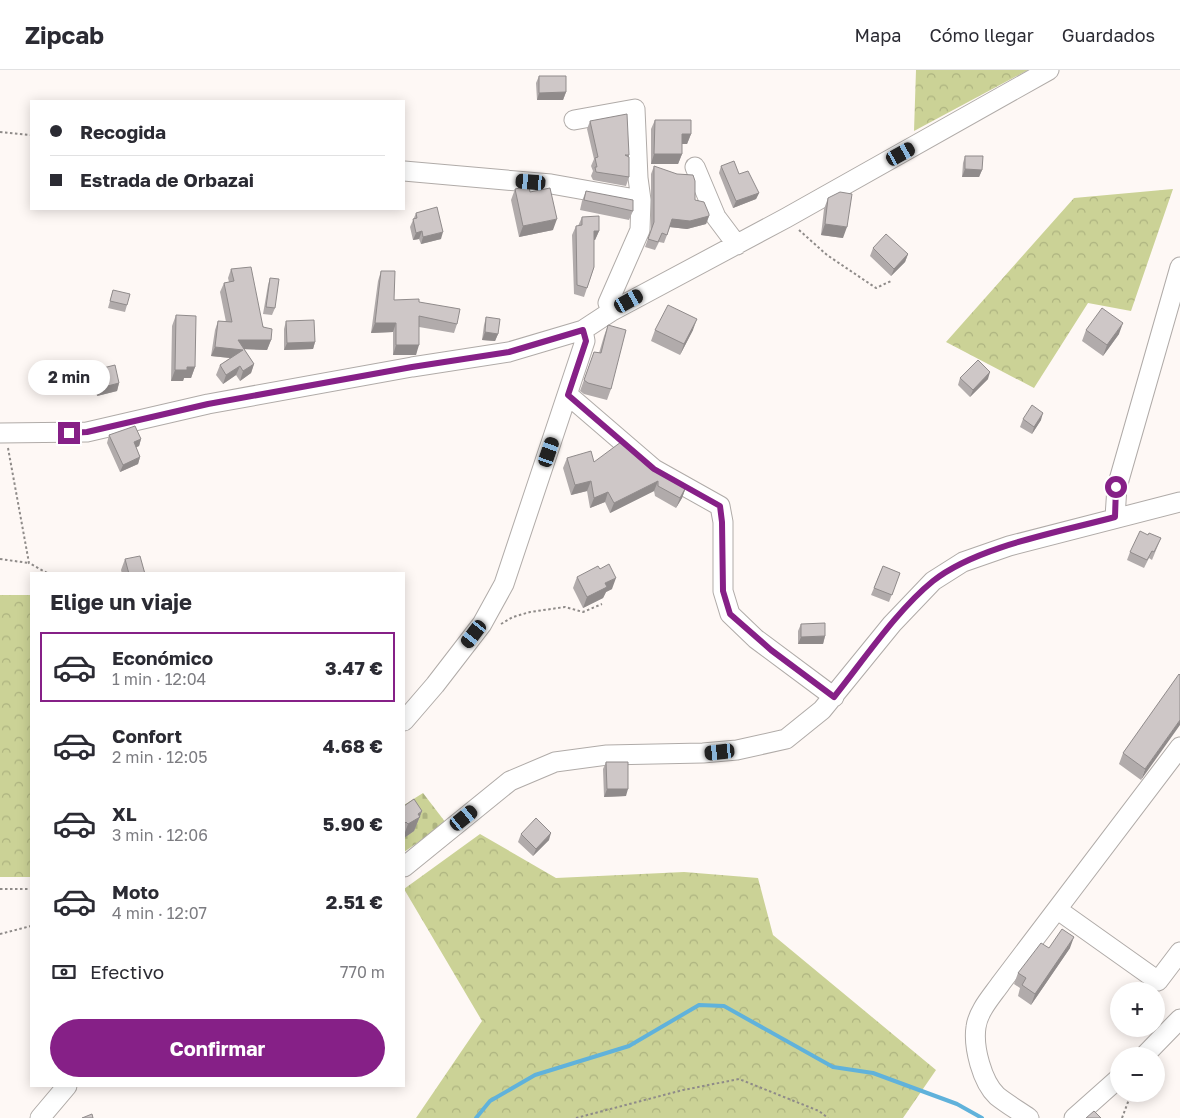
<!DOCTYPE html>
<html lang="es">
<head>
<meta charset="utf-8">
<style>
	:root { --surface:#fff; --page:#f2f2f3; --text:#2b2b33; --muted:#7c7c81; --line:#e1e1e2; --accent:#862087 }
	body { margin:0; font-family:"Golos Text",sans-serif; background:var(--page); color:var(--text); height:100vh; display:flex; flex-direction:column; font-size:19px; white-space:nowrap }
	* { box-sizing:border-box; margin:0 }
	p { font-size:16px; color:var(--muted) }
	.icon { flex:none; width:28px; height:28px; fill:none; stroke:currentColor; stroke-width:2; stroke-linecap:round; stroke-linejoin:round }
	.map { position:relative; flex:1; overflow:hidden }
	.sheet { position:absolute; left:30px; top:502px; width:375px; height:515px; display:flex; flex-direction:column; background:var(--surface); border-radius:0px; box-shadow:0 2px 12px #0003 }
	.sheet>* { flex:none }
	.hud { position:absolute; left:30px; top:30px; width:375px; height:110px; border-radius:0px; box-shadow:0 2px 12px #0003; display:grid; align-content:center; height:110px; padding:0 20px; background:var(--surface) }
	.buttons { position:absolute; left:1110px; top:912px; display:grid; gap:10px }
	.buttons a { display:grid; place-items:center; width:55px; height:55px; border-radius:50%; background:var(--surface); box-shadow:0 2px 12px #0003; font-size:25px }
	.end { position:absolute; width:22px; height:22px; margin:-11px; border:6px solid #862087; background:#fff; box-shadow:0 0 0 2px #fff }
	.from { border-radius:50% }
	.bubble { position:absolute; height:35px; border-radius:18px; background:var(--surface); box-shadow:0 2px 12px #0003; font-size:16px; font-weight:700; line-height:35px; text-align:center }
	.car { position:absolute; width:15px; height:30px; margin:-15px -8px; border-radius:6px; box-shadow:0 0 4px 1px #0007; background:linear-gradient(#222 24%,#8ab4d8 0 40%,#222 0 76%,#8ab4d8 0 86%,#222 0) }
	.hud b { display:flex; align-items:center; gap:18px; height:48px; font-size:19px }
	.hud b+b { border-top:1px solid var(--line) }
	.hud i { width:12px; height:12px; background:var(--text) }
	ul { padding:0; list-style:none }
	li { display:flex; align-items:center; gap:15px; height:70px; margin:0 10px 8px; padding:0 10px; border:2px solid transparent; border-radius:0px }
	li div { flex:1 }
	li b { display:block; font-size:19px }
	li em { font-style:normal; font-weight:700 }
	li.current { border-color:var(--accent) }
	li>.icon { width:45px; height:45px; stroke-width:1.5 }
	h2 { padding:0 20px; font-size:22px; line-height:60px }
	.pay { display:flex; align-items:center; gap:12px; height:55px; padding:0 20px; font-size:19px }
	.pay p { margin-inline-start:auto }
	.cta { display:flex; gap:10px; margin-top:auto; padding:10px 20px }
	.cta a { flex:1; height:58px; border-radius:30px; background:var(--accent); color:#fff; font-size:20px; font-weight:700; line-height:58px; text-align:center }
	header { display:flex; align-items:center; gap:30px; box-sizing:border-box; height:70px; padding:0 25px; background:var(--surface); border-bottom:1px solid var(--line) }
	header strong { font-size:24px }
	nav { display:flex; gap:28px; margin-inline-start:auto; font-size:18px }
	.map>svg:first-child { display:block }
</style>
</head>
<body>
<header>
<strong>Zipcab</strong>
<nav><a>Mapa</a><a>Cómo llegar</a><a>Guardados</a></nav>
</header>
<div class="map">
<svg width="1180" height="1048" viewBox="0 0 1180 1048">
	<defs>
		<pattern id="forest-crowns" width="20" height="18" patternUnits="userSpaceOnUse" patternTransform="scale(1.25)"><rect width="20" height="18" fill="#cbd296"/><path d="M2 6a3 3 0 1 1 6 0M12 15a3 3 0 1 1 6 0" fill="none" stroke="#adb380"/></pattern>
		<pattern id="cemetery-stones" width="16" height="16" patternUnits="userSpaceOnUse" patternTransform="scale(1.25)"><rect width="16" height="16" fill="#cbd296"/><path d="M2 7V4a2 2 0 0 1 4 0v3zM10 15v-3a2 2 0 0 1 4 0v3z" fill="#adb380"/></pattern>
	</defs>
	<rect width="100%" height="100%" fill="#fef8f5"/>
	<path fill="url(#forest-crowns)" d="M916,0H1028L914,61Z
		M1173,119L1131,241L1088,233L1034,318L946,272L1074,128Z
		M0,525H31V807H0Z
		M480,764L556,808L684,802L758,808L773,865L936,1000L903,1048H416L482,951L404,819Z"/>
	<path fill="url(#cemetery-stones)" d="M423,723L446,753L404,782V735Z"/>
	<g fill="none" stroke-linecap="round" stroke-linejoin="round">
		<path stroke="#60b2db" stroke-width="4" d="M476,1048L490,1031L535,1005L629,976L699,935L724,936L833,997L873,1003L957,1034L982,1048"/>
		<g stroke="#b0aba8" stroke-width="21">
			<path id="minor" d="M574,50L635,39L638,108L641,130
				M695,97L716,147L737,175
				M404,101L551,114L641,130L640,160L608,233L612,241
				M568,325L654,399L720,436L723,452V521L730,544L756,569L834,627
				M0,363L87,362L208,334L412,297L509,282L583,260L612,241L786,148L1049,0
				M1115,447L1117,417L1180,197
				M404,651L435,615L482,554L504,514L585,271L583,260
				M404,797L510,711L555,692L607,685L703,683L737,680L786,669L822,640L892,554L933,511L963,492L1009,476L1180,432
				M1058,840L1158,911L1180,882
				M1144,986L1180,949
				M40,1048L67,1016
				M1029,1048C1019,1041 1007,1034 997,1026C982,1012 973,977 976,957C978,941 992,926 1001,913L1180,677
				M1074,1048L1119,1008"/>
		</g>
		<path stroke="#8f8b89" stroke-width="2" stroke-dasharray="2.5 2.5" stroke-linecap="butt" d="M0,62L31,65
			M799,160L827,185L876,218L891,211
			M8,378L29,493L49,504
			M0,489L29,493
			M501,554L513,547L530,542L565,537L583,542L602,534
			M0,819H31
			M0,864L31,856
			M576,1048L683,1020L739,1009L819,1041L828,1048
			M1122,1048L1131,1024"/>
		<use href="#minor" stroke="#fff" stroke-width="19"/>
	</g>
	<path fill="#b1abab" d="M539,6L566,22L563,30H537L536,13Z
		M655,50L691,64L687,74H682V84L678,94H651V59Z
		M590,51L629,85V107L626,116L593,110L591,106L593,101L591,96L594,89L587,59Z
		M965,86L982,100L979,107H962L963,93Z
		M654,96L695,130L709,146L706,154L687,159L670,157L664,173L659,172L655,180L645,177L651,160V104Z
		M721,96L759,123L756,129L733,138L719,103Z
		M515,119L530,122L553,160L519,167L511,130Z
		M586,121L633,141L629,150L580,140L582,131Z
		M828,128L843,168L821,165L824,139Z
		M416,143L441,169L421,174L419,169L413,170L410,157Z
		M582,147L599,161L595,170H594V197L584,227L574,224L572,165L576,156H578Z
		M873,178L908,184L905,192L891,206L870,186Z
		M231,199L271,270L267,280L244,279L254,294L251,303L240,311L236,305L223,314L216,305L220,295L230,288L211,286L215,260L218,251L226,252L220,222L224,213L229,212L228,208Z
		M381,201L394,230L457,254L454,263L419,257L416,285H393V262L371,263L378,211Z
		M270,208L275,238L272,245L263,244L268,215Z
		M113,220L127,235L125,242L108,238Z
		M176,245L195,297L191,308H184L183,311H171L172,256Z
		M486,247L498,264L495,271L482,270L484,255Z
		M286,251L315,272L313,279L284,280V259Z
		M608,255L611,319L607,330L584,324L580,321L594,282L599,283L604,266Z
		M655,260H693L680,285L651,271Z
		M1086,260L1119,264L1103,286L1082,271Z
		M95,300L119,313L117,321L97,326L93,307Z
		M960,308L988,309L970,327L958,315Z
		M1023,349L1041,350L1032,364L1020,357Z
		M109,365L141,369L139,376L136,377L140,387L138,394L120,402L107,373Z
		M567,388L650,399L686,417L682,428L676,438L655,426L654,421L610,443L605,432L590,438L587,421L571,425L563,398Z
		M1148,465L1161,468L1152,490L1149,488L1144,498L1127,490L1130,482Z
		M125,489L145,504H122L121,500Z
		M883,496L900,503L889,532L871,525Z
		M577,507L612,519L606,522L603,528L583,538L573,518Z
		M801,554L825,566L823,574H798V561Z
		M1180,605L1141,710L1119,694L1123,683Z
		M606,692L626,726L604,727L603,699Z
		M404,736L422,741L414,761L404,768Z
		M521,764L549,770L533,786L518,772Z
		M1049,878H1070L1031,935L1018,926L1020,918L1014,914L1018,903Z"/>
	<path fill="#908b8b" d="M566,22L563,30H537L539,23Z
		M682,64H691L687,74H678Z
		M654,84H682L678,94H651Z
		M965,99L982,100L979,107H962Z
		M759,123L756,129L733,138L736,131Z
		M709,146L706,154L687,159L669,157L672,149Z
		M557,149L553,160L519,167L523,156Z
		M825,154L847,157L843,168L821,165Z
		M422,161L419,169L413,170L416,163Z
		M594,161H599L595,170H590Z
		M443,162L441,169L421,174L423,167Z
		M908,184L905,192L891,206L894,199Z
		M697,249L693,260L680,285L684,274Z
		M375,253H396L393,262L371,263Z
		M1123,253L1119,264L1103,286L1107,275Z
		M485,262L498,264L495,271L482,270Z
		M238,270H271L267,280L240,279L243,280L240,289L211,286L215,277Z
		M315,272L313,279L284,280L287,273Z
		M396,275H419L416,285H393Z
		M254,294L251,303L240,311L243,301Z
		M240,296L236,305L223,314L226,305Z
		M187,297H195L191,308H184L183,311H171L175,300Z
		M990,302L988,309L970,327L973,320Z
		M119,313L117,321L97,326L100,318Z
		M1043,343L1041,350L1032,364L1034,357Z
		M141,369L139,376L131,380L134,372Z
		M140,387L138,394L120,402L123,395Z
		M591,411L587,421L571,425L575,415Z
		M658,411L654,421L610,443L614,433Z
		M686,417L682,428L676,438L680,428Z
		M608,422L605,432L590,438L594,428Z
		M616,508L612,519L606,522L603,528L583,538L587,527L605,513Z
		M825,566L823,574H798L801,567Z
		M1180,650V655L1141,710L1145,699Z
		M607,719H628L626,726L604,727Z
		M422,741L414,761L404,768V765L408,754Z
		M551,763L549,770L533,786L536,779Z
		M1074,867L1070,878L1031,935L1035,924Z"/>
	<path fill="#cec7c7" stroke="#908b8b" d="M539,6H566V22L539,23Z
		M627,44L629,85H625L629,87V107L596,102L595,97H597L595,88L598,87L590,51Z
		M655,50H691V64H682V84H654Z
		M965,86H983L982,100L965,99Z
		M734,91L739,104L748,101L759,123L736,131L721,96Z
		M654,96L677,104L693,105L695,111V130L704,132L709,144V146L690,151L672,149L667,165L662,163L658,172L648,169L654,152Z
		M529,116L530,122L550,118L557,149L523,156L515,119Z
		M586,121L633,130V141L584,130Z
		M840,122L852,124L847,157L825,154L828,128Z
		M437,137L443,162L423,167L422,161L416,163L413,149L417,148L416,143Z
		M599,146V161H594V197L587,218L577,215L576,156L582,155V147Z
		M886,164L908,184L894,199L873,178Z
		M251,197L263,257L272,259L271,270H238L254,294L243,301L240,296L226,305L220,295L243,280L215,277L218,251L232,252L224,213L234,211L231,199Z
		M381,201H395L394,230L419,229V232L460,239L457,254L419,246V275H396V253H375Z
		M270,208L279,209L275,238L266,237Z
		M113,220L130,224L127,235L110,231Z
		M668,235L697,249L684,274L655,260Z
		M1102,238L1123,253L1107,275L1086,260Z
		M176,245L196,246L195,297H187V300H175Z
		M486,247L500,249L498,264L485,262Z
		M314,250L315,272L287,273L286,251Z
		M608,255L626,260L611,319L588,313L584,310L594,282L601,283Z
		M978,290L990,302L973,320L960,308Z
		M115,295L119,313L100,318L95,300Z
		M1032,335L1043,343L1034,357L1023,349Z
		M135,356L141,369L134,372L140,387L123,395L109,365Z
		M621,372L650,399L686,417L680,428L658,416V411L614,433L608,422L594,428L591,411L575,415L567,388L591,381L594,392Z
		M1140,461L1148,465L1149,463L1161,468L1154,482L1152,481L1147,490L1130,482Z
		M140,486L145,504H129L125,489Z
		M609,494L616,508L605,513L607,517L587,527L577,507L598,496L600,499Z
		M883,496L900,503L892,525L874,518Z
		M825,553V566L801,567V554Z
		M1179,604L1180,605V650L1145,699L1123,683Z
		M606,692H628V719H607Z
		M414,729L422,741L418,744L420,747L408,754L406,752L404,754V736Z
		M536,748L551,763L536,779L521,764Z
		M1062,859L1074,867L1035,924L1022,915L1026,908L1018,903L1041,873L1049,878Z
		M1094,1041L1101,1048H1086Z
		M92,1044L93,1048H82Z"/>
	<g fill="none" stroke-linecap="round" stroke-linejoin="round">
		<path stroke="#862087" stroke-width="6" d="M69,363L87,362L208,334L412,297L509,282L583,260L586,271L568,325L654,399L720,436L722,452L723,521L730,544L771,580L834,627C863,591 897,540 933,511C977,476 1060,462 1115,447L1116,417"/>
	</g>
</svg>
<div class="buttons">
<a>+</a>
<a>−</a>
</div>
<i class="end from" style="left:1116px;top:417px"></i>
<i class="end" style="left:69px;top:363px"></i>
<div class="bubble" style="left:28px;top:290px;width:82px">2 min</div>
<i class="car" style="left:901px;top:84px;rotate:61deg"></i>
<i class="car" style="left:531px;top:112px;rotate:275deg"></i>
<i class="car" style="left:629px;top:231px;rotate:61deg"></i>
<i class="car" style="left:549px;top:382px;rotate:19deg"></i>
<i class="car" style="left:474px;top:564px;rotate:217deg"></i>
<i class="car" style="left:720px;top:682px;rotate:264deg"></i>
<i class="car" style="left:464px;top:748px;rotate:51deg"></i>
<div class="hud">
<b><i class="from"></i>Recogida</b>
<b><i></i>Estrada de Orbazai</b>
</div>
<section class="sheet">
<h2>Elige un viaje</h2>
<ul>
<li class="current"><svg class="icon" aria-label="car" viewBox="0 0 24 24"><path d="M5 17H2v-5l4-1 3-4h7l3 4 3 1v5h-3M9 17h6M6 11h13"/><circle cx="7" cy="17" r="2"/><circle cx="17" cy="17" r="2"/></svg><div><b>Económico</b><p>1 min · 12:04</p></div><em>3.47 €</em></li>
<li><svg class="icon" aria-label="car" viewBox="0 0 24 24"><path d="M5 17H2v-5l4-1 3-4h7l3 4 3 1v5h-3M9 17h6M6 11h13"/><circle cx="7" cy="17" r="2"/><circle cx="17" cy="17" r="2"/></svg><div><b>Confort</b><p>2 min · 12:05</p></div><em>4.68 €</em></li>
<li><svg class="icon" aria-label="car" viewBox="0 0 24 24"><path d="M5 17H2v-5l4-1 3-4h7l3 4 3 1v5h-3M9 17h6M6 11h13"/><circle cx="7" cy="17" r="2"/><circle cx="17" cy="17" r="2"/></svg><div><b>XL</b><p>3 min · 12:06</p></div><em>5.90 €</em></li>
<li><svg class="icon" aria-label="car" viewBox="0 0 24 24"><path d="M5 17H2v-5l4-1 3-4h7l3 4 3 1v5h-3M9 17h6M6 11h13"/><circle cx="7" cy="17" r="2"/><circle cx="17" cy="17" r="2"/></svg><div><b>Moto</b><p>4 min · 12:07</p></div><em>2.51 €</em></li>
</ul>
<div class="pay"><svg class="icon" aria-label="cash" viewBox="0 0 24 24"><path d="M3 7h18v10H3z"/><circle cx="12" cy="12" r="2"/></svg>Efectivo<p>770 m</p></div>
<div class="cta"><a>Confirmar</a></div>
</section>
</div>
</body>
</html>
